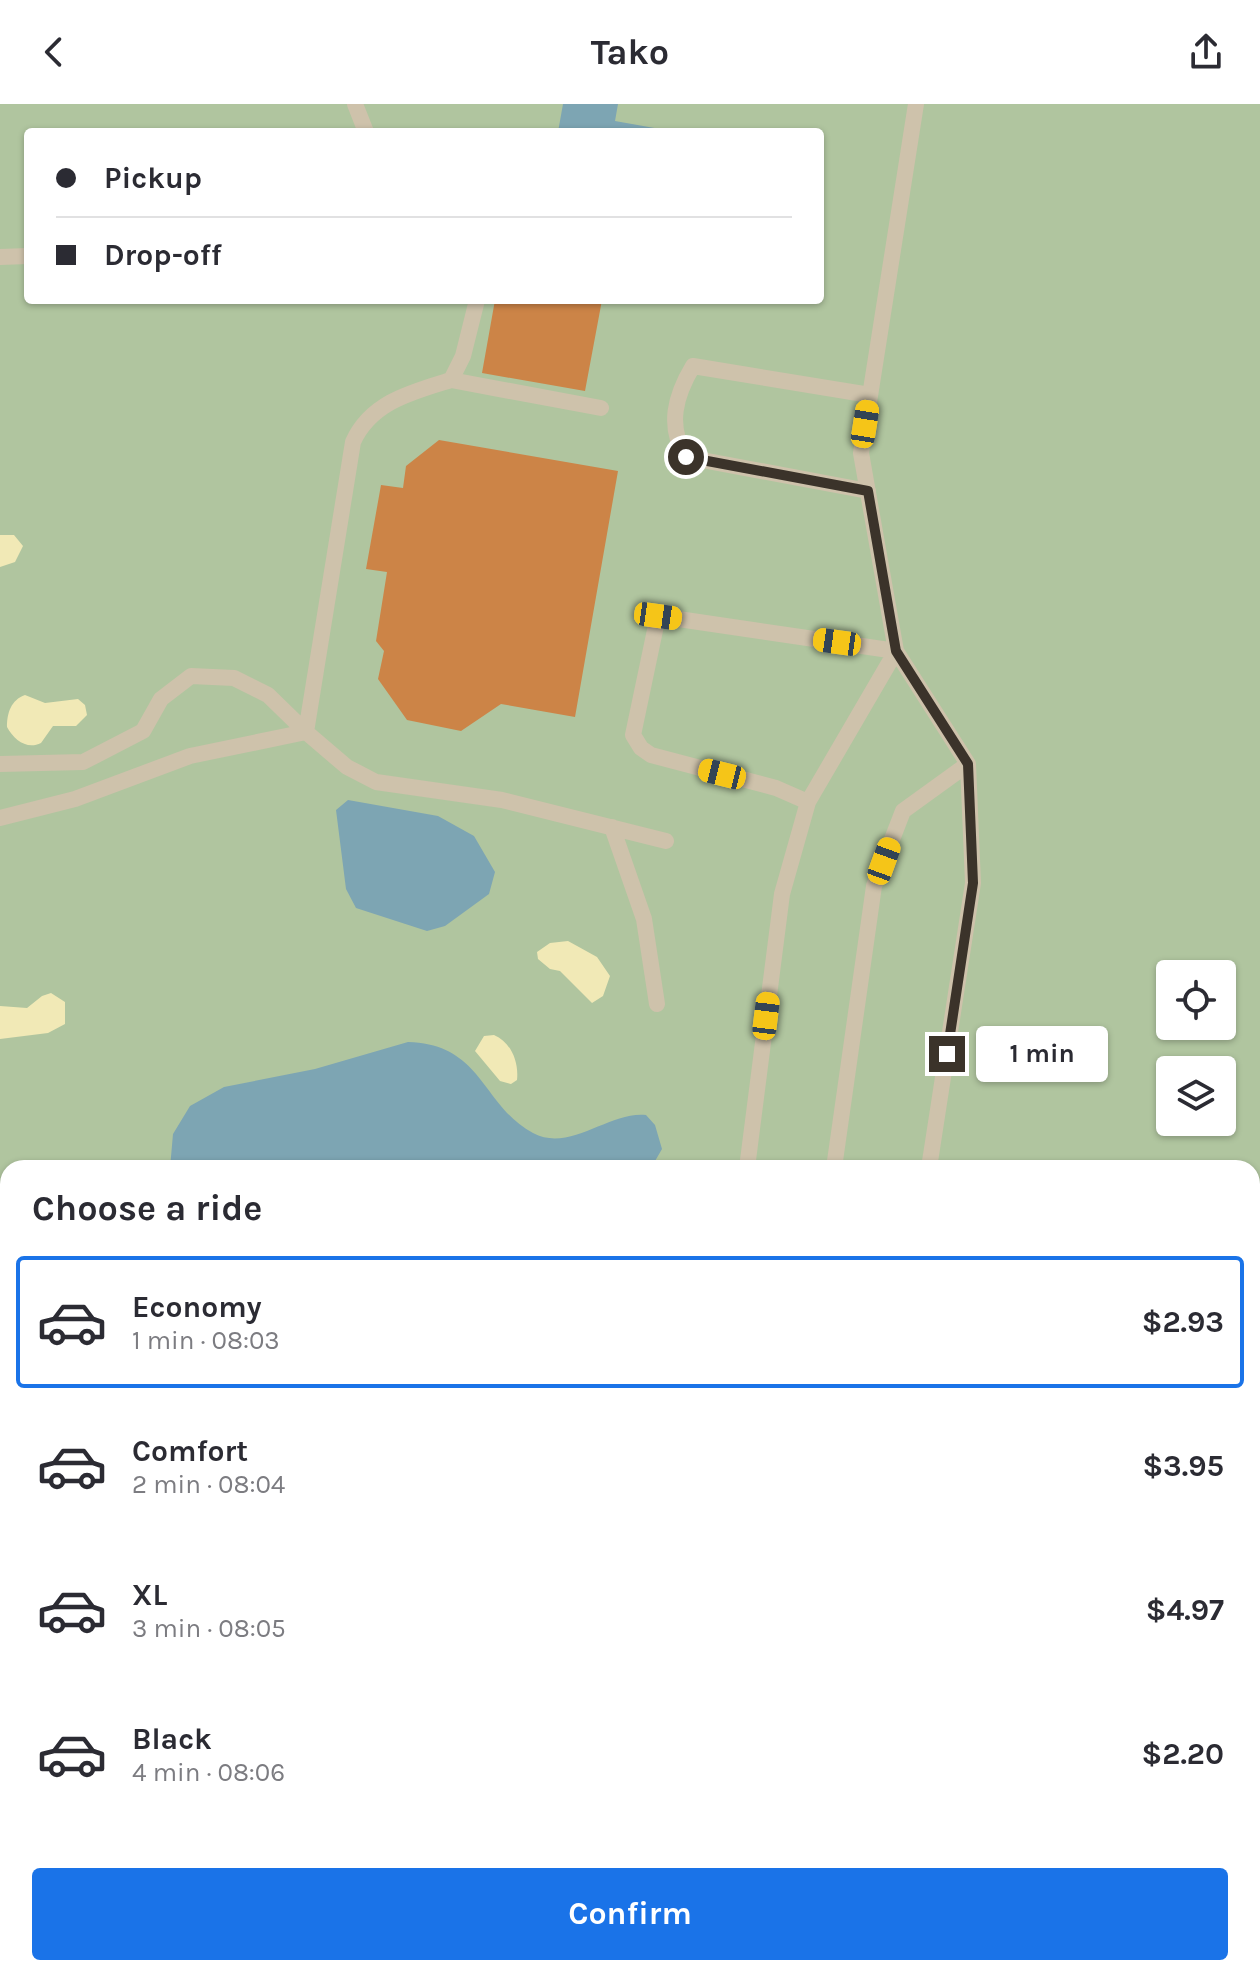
<!DOCTYPE html>
<html lang="en">
<head>
<meta charset="utf-8">
<style>
	:root { --surface:#fff; --page:#f2f2f3; --text:#2b2b33; --muted:#7c7c81; --line:#e1e1e2; --accent:#1a73e8 }
	body { margin:0; font-family:Karla,sans-serif; background:var(--page); color:var(--text); height:100vh; display:flex; flex-direction:column; font-size:30px; white-space:nowrap }
	* { box-sizing:border-box; margin:0 }
	p { font-size:26px; color:var(--muted) }
	.icon { flex:none; width:44px; height:44px; fill:none; stroke:currentColor; stroke-width:2; stroke-linecap:round; stroke-linejoin:round }
	.map { position:relative; flex:1; overflow:hidden }
	.sheet { position:absolute; left:0px; top:1056px; width:1260px; height:816px; display:flex; flex-direction:column; background:var(--surface); border-radius:24px 24px 0 0; box-shadow:0 2px 6px #0004 }
	.sheet>* { flex:none }
	.guide { position:absolute; left:24px; top:24px; width:800px; height:176px; border-radius:8px; box-shadow:0 2px 6px #0004; display:grid; align-content:center; height:176px; padding:0 32px; background:var(--surface) }
	.tools { position:absolute; left:1156px; top:856px; display:grid; gap:16px }
	.tools a { display:grid; place-items:center; width:80px; height:80px; border-radius:8px; background:var(--surface); box-shadow:0 2px 6px #0004; font-size:40px }
	.end { position:absolute; width:36px; height:36px; margin:-18px; border:10px solid #3b332a; background:#fff; box-shadow:0 0 0 4px #fff }
	.from { border-radius:50% }
	.bubble { position:absolute; height:56px; border-radius:8px; background:var(--surface); box-shadow:0 2px 6px #0004; font-size:26px; font-weight:700; line-height:56px; text-align:center }
	.car { position:absolute; width:24px; height:48px; margin:-24px -12px; border-radius:10px; box-shadow:0 0 6px 2px #0007; background:linear-gradient(#f5c518 24%,#345 0 40%,#f5c518 0 76%,#345 0 86%,#f5c518 0) }
	.guide b { display:flex; align-items:center; gap:28px; height:76px; font-size:30px }
	.guide b+b { border-top:2px solid var(--line) }
	.guide i { width:20px; height:20px; background:var(--text) }
	ul { padding:0; list-style:none }
	li { display:flex; align-items:center; gap:24px; height:132px; margin:0 16px 12px; padding:0 16px; border:4px solid transparent; border-radius:8px }
	li div { flex:1 }
	li b { display:block; font-size:30px }
	li em { font-style:normal; font-weight:700 }
	li.current { border-color:var(--accent) }
	li>.icon { width:72px; height:72px; stroke-width:1.5 }
	h2 { padding:0 32px; font-size:36px; line-height:96px }
	.button { display:flex; gap:16px; margin-top:auto; padding:16px 32px }
	.button a { flex:1; height:92px; border-radius:8px; background:var(--accent); color:#fff; font-size:32px; font-weight:700; line-height:92px; text-align:center }
	header { display:flex; justify-content:space-between; align-items:center; height:104px; padding:0 32px; background:var(--surface); font-size:36px; font-weight:700 }
	.map>svg:first-child { display:block }
</style>
</head>
<body>
<header><svg class="icon" aria-label="back" viewBox="0 0 24 24"><path d="M15 5l-7 7 7 7"/></svg>Tako<svg class="icon" aria-label="share" viewBox="0 0 24 24"><path d="M12 15V3M7 8l5-5 5 5M5 13v7h14v-7"/></svg></header>
<div class="map">
<svg width="1260" height="1872" viewBox="0 0 1260 1872">
	<rect width="100%" height="100%" fill="#f4efe0"/>
	<path fill="#b0c59f" fill-rule="evenodd" d="M0,0H1260V1872H0ZM28,28H820V196H28ZM1170,870H1222V922H1170ZM1170,966H1222V1018H1170ZM8,1064H1252V1864H8Z"/>
	<path fill="#f1e9b6" d="M0,431H14L23,442L15,458L0,463Z
		M25,591L45,599L78,595L85,601L87,611L76,622H53L41,639C27,646 14,636 7,623C7,609 11,596 25,591Z
		M568,837L597,853L610,872L603,892L592,899L560,867L550,865L538,855L537,848L550,839Z
		M51,889L65,898V920L48,929L0,935V902L27,904L42,892Z
		M494,931C511,938 519,958 517,976L511,980L500,977L475,947L484,932Z"/>
	<path fill="#7da5b3" d="M563,0H618L615,17L660,25V28H558Z
		M348,696L438,712L474,732L495,768L489,790L445,822L427,827L356,804L346,785L336,706Z
		M408,938C483,940 482,1002 533,1029C570,1049 609,1007 646,1011L655,1021L662,1045L651,1064H170L173,1030L190,1002L224,983L315,965Z
		M153,1864H400L398,1872H158Z"/>
	<path fill="#cc8447" d="M495,196H602L585,287L482,269Z
		M439,336L618,367L575,613L501,600L461,627L407,616L378,575L384,547L376,537L387,468L366,465L381,381L403,384L406,362Z"/>
	<g fill="none" stroke-linecap="round" stroke-linejoin="round">
		<path stroke="#cec2ab" stroke-width="16" d="M355,0L366,28
			M0,153L28,152
			M451,276L601,304
			M868,387L686,353C667,322 675,292 693,262L870,291
			M306,628L353,338C371,298 412,288 451,276L463,252L477,196
			M0,660L83,658L143,627L161,595L191,572L234,574L268,591L306,628
			M808,698L776,684L651,651L641,644L633,631L658,512L896,547L968,660L973,779L929,1064
			M0,714L75,695L190,652L306,628L347,663L376,678L502,696L666,737
			M612,723L644,815L657,900
			M747,1064L782,790L808,698L896,547L861,349L916,0
			M834,1064L874,782L903,707L968,660
			M0,1459H8
			M0,1489H8
			M0,1792L8,1789
			M553,1872L564,1864"/>
	</g>
	<g fill="none" stroke-linecap="round" stroke-linejoin="round">
		<path stroke="#3b332a" stroke-width="10" d="M686,353L868,387L896,547L968,660L973,779L947,950"/>
	</g>
</svg>
<div class="tools">
<a><svg class="icon" aria-label="locate" viewBox="0 0 24 24"><circle cx="12" cy="12" r="6"/><path d="M12 2v4M12 18v4M2 12h4M18 12h4"/></svg></a>
<a><svg class="icon" aria-label="layers" viewBox="0 0 24 24"><path d="M12 4l9 5-9 5-9-5zM3 14l9 5 9-5"/></svg></a>
</div>
<i class="end from" style="left:686px;top:353px"></i>
<i class="end" style="left:947px;top:950px"></i>
<div class="bubble" style="left:976px;top:922px;width:132px">1 min</div>
<i class="car" style="left:865px;top:320px;rotate:9deg"></i>
<i class="car" style="left:658px;top:512px;rotate:98deg"></i>
<i class="car" style="left:837px;top:538px;rotate:278deg"></i>
<i class="car" style="left:722px;top:670px;rotate:284deg"></i>
<i class="car" style="left:884px;top:757px;rotate:20deg"></i>
<i class="car" style="left:766px;top:912px;rotate:7deg"></i>
<div class="guide">
<b><i class="from"></i>Pickup</b>
<b><i></i>Drop-off</b>
</div>
<section class="sheet">
<h2>Choose a ride</h2>
<ul>
<li class="current"><svg class="icon" aria-label="car" viewBox="0 0 24 24"><path d="M5 17H2v-5l4-1 3-4h7l3 4 3 1v5h-3M9 17h6M6 11h13"/><circle cx="7" cy="17" r="2"/><circle cx="17" cy="17" r="2"/></svg><div><b>Economy</b><p>1 min · 08:03</p></div><em>$2.93</em></li>
<li><svg class="icon" aria-label="car" viewBox="0 0 24 24"><path d="M5 17H2v-5l4-1 3-4h7l3 4 3 1v5h-3M9 17h6M6 11h13"/><circle cx="7" cy="17" r="2"/><circle cx="17" cy="17" r="2"/></svg><div><b>Comfort</b><p>2 min · 08:04</p></div><em>$3.95</em></li>
<li><svg class="icon" aria-label="car" viewBox="0 0 24 24"><path d="M5 17H2v-5l4-1 3-4h7l3 4 3 1v5h-3M9 17h6M6 11h13"/><circle cx="7" cy="17" r="2"/><circle cx="17" cy="17" r="2"/></svg><div><b>XL</b><p>3 min · 08:05</p></div><em>$4.97</em></li>
<li><svg class="icon" aria-label="car" viewBox="0 0 24 24"><path d="M5 17H2v-5l4-1 3-4h7l3 4 3 1v5h-3M9 17h6M6 11h13"/><circle cx="7" cy="17" r="2"/><circle cx="17" cy="17" r="2"/></svg><div><b>Black</b><p>4 min · 08:06</p></div><em>$2.20</em></li>
</ul>
<div class="button"><a>Confirm</a></div>
</section>
</div>
</body>
</html>
